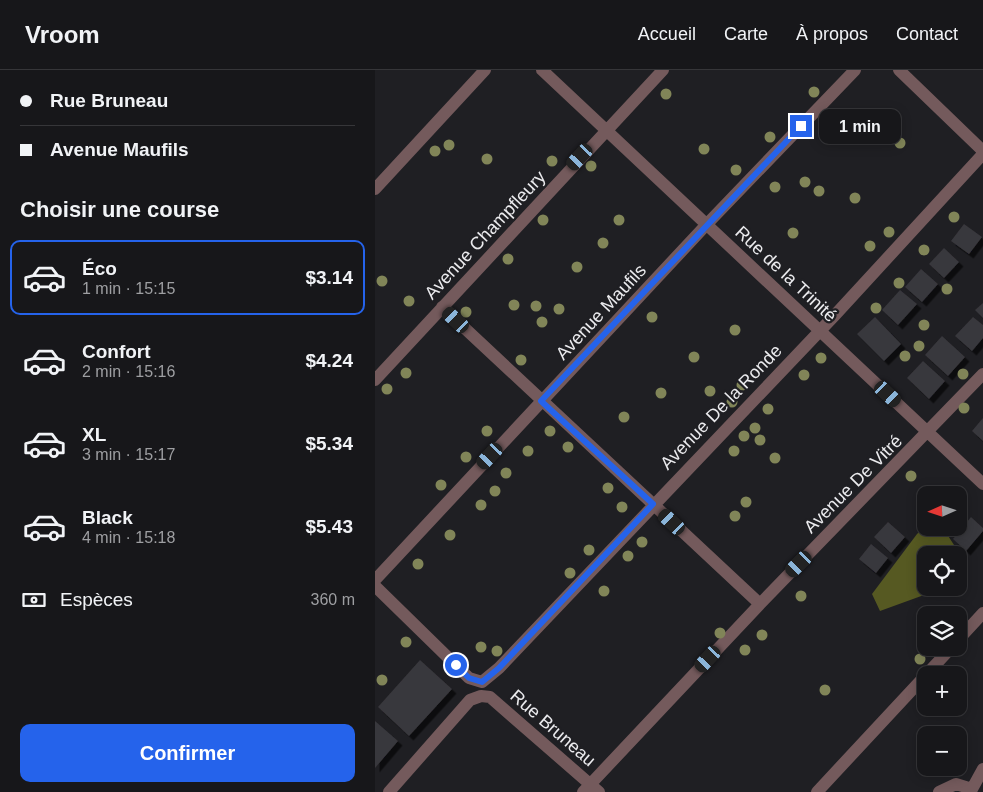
<!DOCTYPE html>
<html lang="fr">
<head>
<meta charset="utf-8">
<style>
	:root { --surface:#17171a; --page:#242427; --text:#f1f3f6; --muted:#9e9fa2; --line:#363639; --accent:#2563eb }
	body { margin:0; font-family:Arial,sans-serif; background:var(--page); color:var(--text); height:100vh; display:flex; flex-direction:column; font-size:19px; white-space:nowrap }
	* { box-sizing:border-box; margin:0 }
	p { font-size:16px; color:var(--muted) }
	.icon { flex:none; width:28px; height:28px; fill:none; stroke:currentColor; stroke-width:2; stroke-linecap:round; stroke-linejoin:round }
	.map { position:relative; flex:1; overflow:hidden }
	.side { display:flex; flex-direction:column; background:var(--surface); width:375px }
	.side>* { flex:none }
	.guide { display:grid; align-content:center; height:110px; padding:0 20px; background:var(--surface) }
	.needle { width:32px; rotate:267deg }
	.controls { position:absolute; left:542px; top:416px; display:grid; gap:10px }
	.controls a { display:grid; place-items:center; width:50px; height:50px; border-radius:10px; background:var(--surface); box-shadow:0 2px 12px #0003,0 0 0 1px var(--line); font-size:25px }
	.end { position:absolute; width:22px; height:22px; margin:-11px; border:6px solid #2563eb; background:#fff; box-shadow:0 0 0 2px #fff }
	.from { border-radius:50% }
	.bubble { position:absolute; height:35px; border-radius:10px; background:var(--surface); box-shadow:0 2px 12px #0003,0 0 0 1px var(--line); font-size:16px; font-weight:800; line-height:35px; text-align:center }
	.car { position:absolute; width:15px; height:30px; margin:-15px -8px; border-radius:6px; box-shadow:0 0 4px 1px #0007; background:linear-gradient(#222 24%,#8ab4d8 0 40%,#222 0 76%,#8ab4d8 0 86%,#222 0) }
	.guide b { display:flex; align-items:center; gap:18px; height:48px; font-size:19px }
	.guide b+b { border-top:1px solid var(--line) }
	.guide i { width:12px; height:12px; background:var(--text) }
	ul { padding:0; list-style:none }
	li { display:flex; align-items:center; gap:15px; height:75px; margin:0 10px 8px; padding:0 10px; border:2px solid transparent; border-radius:10px }
	li div { flex:1 }
	li b { display:block; font-size:19px }
	li em { font-style:normal; font-weight:800 }
	li.selected { border-color:var(--accent) }
	li>.icon { width:45px; height:45px; stroke-width:1.5 }
	h2 { padding:0 20px; font-size:22px; line-height:60px }
	.pay { display:flex; align-items:center; gap:12px; height:55px; padding:0 20px; font-size:19px }
	.pay p { margin-inline-start:auto }
	.cta { display:flex; gap:10px; margin-top:auto; padding:10px 20px }
	.cta a { flex:1; height:58px; border-radius:10px; background:var(--accent); color:#fff; font-size:20px; font-weight:800; line-height:58px; text-align:center }
	header { display:flex; align-items:center; gap:30px; box-sizing:border-box; height:70px; padding:0 25px; background:var(--surface); border-bottom:1px solid var(--line) }
	header strong { font-size:24px }
	nav { display:flex; gap:28px; margin-inline-start:auto; font-size:18px }
	main { display:flex; flex:1; min-height:0 }
	.map>svg:first-child { display:block }
</style>
</head>
<body>
<header>
<strong>Vroom</strong>
<nav><a>Accueil</a><a>Carte</a><a>À propos</a><a>Contact</a></nav>
</header>
<main>
<section class="side">
<div class="guide">
<b><i class="from"></i>Rue Bruneau</b>
<b><i></i>Avenue Maufils</b>
</div>
<h2>Choisir une course</h2>
<ul>
<li class="selected"><svg class="icon" aria-label="car" viewBox="0 0 24 24"><path d="M5 17H2v-5l4-1 3-4h7l3 4 3 1v5h-3M9 17h6M6 11h13"/><circle cx="7" cy="17" r="2"/><circle cx="17" cy="17" r="2"/></svg><div><b>Éco</b><p>1 min · 15:15</p></div><em>$3.14</em></li>
<li><svg class="icon" aria-label="car" viewBox="0 0 24 24"><path d="M5 17H2v-5l4-1 3-4h7l3 4 3 1v5h-3M9 17h6M6 11h13"/><circle cx="7" cy="17" r="2"/><circle cx="17" cy="17" r="2"/></svg><div><b>Confort</b><p>2 min · 15:16</p></div><em>$4.24</em></li>
<li><svg class="icon" aria-label="car" viewBox="0 0 24 24"><path d="M5 17H2v-5l4-1 3-4h7l3 4 3 1v5h-3M9 17h6M6 11h13"/><circle cx="7" cy="17" r="2"/><circle cx="17" cy="17" r="2"/></svg><div><b>XL</b><p>3 min · 15:17</p></div><em>$5.34</em></li>
<li><svg class="icon" aria-label="car" viewBox="0 0 24 24"><path d="M5 17H2v-5l4-1 3-4h7l3 4 3 1v5h-3M9 17h6M6 11h13"/><circle cx="7" cy="17" r="2"/><circle cx="17" cy="17" r="2"/></svg><div><b>Black</b><p>4 min · 15:18</p></div><em>$5.43</em></li>
</ul>
<div class="pay"><svg class="icon" aria-label="cash" viewBox="0 0 24 24"><path d="M3 7h18v10H3z"/><circle cx="12" cy="12" r="2"/></svg>Espèces<p>360 m</p></div>
<div class="cta"><a>Confirmer</a></div>
</section>
<div class="map">
<svg width="608" height="722" viewBox="0 0 608 722">
	<defs>
		<filter id="shadow"><feDropShadow dx="4.5" dy="4.5" stdDeviation="0" flood-color="#0009"/></filter>
	</defs>
	<rect width="100%" height="100%" fill="#1f1f23"/>
	<path fill="#565922" d="M551,455V458H568L590,492L584,498V485H551V518H563L560,521L505,541L497,524L542,464Z"/>
	<path fill="#38373c" filter="url(#shadow)" d="M589,154L607,167L594,184L576,171Z
		M569,178L584,192L569,208L554,194Z
		M546,199L563,214L547,232L530,217Z
		M525,220L542,234L523,255L507,240Z
		M608,233V248L600,240Z
		M500,247L526,274L509,291L482,264Z
		M598,247L608,255V268L597,281L580,266Z
		M567,266L590,287L573,306L550,285Z
		M548,291L570,311L554,329L532,308Z
		M608,348V371L597,361Z
		M596,447L608,458V461L591,481L578,469Z
		M513,452L530,467L516,483L499,467Z
		M496,474L513,488L501,503L484,489Z
		M45,590L77,619L34,666L3,637Z
		M0,651L23,671L0,698Z"/>
	<g fill="none" stroke-linecap="round" stroke-linejoin="round">
		<path stroke="#745a5c" stroke-width="12" d="M167,0L608,414
			M524,0L608,81
			M0,119L110,0
			M67,237L385,534
			M0,310L288,0
			M0,510L332,154L480,0
			M0,516L94,608L107,612L124,598L460,245L608,84
			M584,569L608,543
			M14,722L95,630L106,626L115,627L224,722
			M208,722L385,534L608,304
			M442,722L576,578
			M564,722L581,714L597,719L608,699"/>
	</g>
	<g fill="#818558">
		<circle cx="439" cy="22" r="5.5"/>
		<circle cx="291" cy="24" r="5.5"/>
		<circle cx="457" cy="57" r="5.5"/>
		<circle cx="395" cy="67" r="5.5"/>
		<circle cx="525" cy="73" r="5.5"/>
		<circle cx="74" cy="75" r="5.5"/>
		<circle cx="329" cy="79" r="5.5"/>
		<circle cx="60" cy="81" r="5.5"/>
		<circle cx="112" cy="89" r="5.5"/>
		<circle cx="177" cy="91" r="5.5"/>
		<circle cx="216" cy="96" r="5.5"/>
		<circle cx="361" cy="100" r="5.5"/>
		<circle cx="430" cy="112" r="5.5"/>
		<circle cx="400" cy="117" r="5.5"/>
		<circle cx="444" cy="121" r="5.5"/>
		<circle cx="480" cy="128" r="5.5"/>
		<circle cx="579" cy="147" r="5.5"/>
		<circle cx="168" cy="150" r="5.5"/>
		<circle cx="244" cy="150" r="5.5"/>
		<circle cx="514" cy="162" r="5.5"/>
		<circle cx="418" cy="163" r="5.5"/>
		<circle cx="228" cy="173" r="5.5"/>
		<circle cx="495" cy="176" r="5.5"/>
		<circle cx="549" cy="180" r="5.5"/>
		<circle cx="133" cy="189" r="5.5"/>
		<circle cx="202" cy="197" r="5.5"/>
		<circle cx="7" cy="211" r="5.5"/>
		<circle cx="524" cy="213" r="5.5"/>
		<circle cx="572" cy="219" r="5.5"/>
		<circle cx="34" cy="231" r="5.5"/>
		<circle cx="139" cy="235" r="5.5"/>
		<circle cx="161" cy="236" r="5.5"/>
		<circle cx="501" cy="238" r="5.5"/>
		<circle cx="184" cy="239" r="5.5"/>
		<circle cx="91" cy="242" r="5.5"/>
		<circle cx="277" cy="247" r="5.5"/>
		<circle cx="167" cy="252" r="5.5"/>
		<circle cx="549" cy="255" r="5.5"/>
		<circle cx="360" cy="260" r="5.5"/>
		<circle cx="544" cy="276" r="5.5"/>
		<circle cx="530" cy="286" r="5.5"/>
		<circle cx="319" cy="287" r="5.5"/>
		<circle cx="446" cy="288" r="5.5"/>
		<circle cx="146" cy="290" r="5.5"/>
		<circle cx="31" cy="303" r="5.5"/>
		<circle cx="588" cy="304" r="5.5"/>
		<circle cx="429" cy="305" r="5.5"/>
		<circle cx="367" cy="315" r="5.5"/>
		<circle cx="12" cy="319" r="5.5"/>
		<circle cx="335" cy="321" r="5.5"/>
		<circle cx="286" cy="323" r="5.5"/>
		<circle cx="357" cy="332" r="5.5"/>
		<circle cx="589" cy="338" r="5.5"/>
		<circle cx="393" cy="339" r="5.5"/>
		<circle cx="249" cy="347" r="5.5"/>
		<circle cx="380" cy="358" r="5.5"/>
		<circle cx="112" cy="361" r="5.5"/>
		<circle cx="175" cy="361" r="5.5"/>
		<circle cx="369" cy="366" r="5.5"/>
		<circle cx="385" cy="370" r="5.5"/>
		<circle cx="193" cy="377" r="5.5"/>
		<circle cx="153" cy="381" r="5.5"/>
		<circle cx="359" cy="381" r="5.5"/>
		<circle cx="91" cy="387" r="5.5"/>
		<circle cx="400" cy="388" r="5.5"/>
		<circle cx="131" cy="403" r="5.5"/>
		<circle cx="536" cy="406" r="5.5"/>
		<circle cx="66" cy="415" r="5.5"/>
		<circle cx="233" cy="418" r="5.5"/>
		<circle cx="120" cy="421" r="5.5"/>
		<circle cx="371" cy="432" r="5.5"/>
		<circle cx="106" cy="435" r="5.5"/>
		<circle cx="247" cy="437" r="5.5"/>
		<circle cx="360" cy="446" r="5.5"/>
		<circle cx="75" cy="465" r="5.5"/>
		<circle cx="267" cy="472" r="5.5"/>
		<circle cx="214" cy="480" r="5.5"/>
		<circle cx="253" cy="486" r="5.5"/>
		<circle cx="43" cy="494" r="5.5"/>
		<circle cx="195" cy="503" r="5.5"/>
		<circle cx="229" cy="521" r="5.5"/>
		<circle cx="426" cy="526" r="5.5"/>
		<circle cx="345" cy="563" r="5.5"/>
		<circle cx="387" cy="565" r="5.5"/>
		<circle cx="31" cy="572" r="5.5"/>
		<circle cx="106" cy="577" r="5.5"/>
		<circle cx="370" cy="580" r="5.5"/>
		<circle cx="122" cy="581" r="5.5"/>
		<circle cx="545" cy="589" r="5.5"/>
		<circle cx="7" cy="610" r="5.5"/>
		<circle cx="450" cy="620" r="5.5"/>
	</g>
	<g fill="none" stroke-linecap="round" stroke-linejoin="round">
		<path stroke="#2563eb" stroke-width="6" d="M81,595L94,608L107,612L124,598L278,434L166,331L426,56"/>
	</g>
	<g text-anchor="middle" dominant-baseline="central" stroke-width="4.5" stroke-linejoin="round" paint-order="stroke">
		<g font-size="18" fill="#ebebee" stroke="#1f1f23">
			<text transform="translate(110 165) rotate(-47)">Avenue Champfleury</text>
			<text transform="translate(411 204) rotate(43)">Rue de la Trinité</text>
			<text transform="translate(226 242) rotate(-47)">Avenue Maufils</text>
			<text transform="translate(346 337) rotate(-46)">Avenue De la Ronde</text>
			<text transform="translate(478 414) rotate(-45)">Avenue De Vitré</text>
			<text transform="translate(178 658) rotate(41)">Rue Bruneau</text>
		</g>
	</g>
</svg>
<div class="controls">
<a><svg class="needle" viewBox="-14 -14 28 28"><path d="M0-13l5 13h-10z" fill="#e53935"/><path d="M0 13l5-13h-10z" fill="#9e9fa2"/></svg></a>
<a><svg class="icon" aria-label="locate" viewBox="0 0 24 24"><circle cx="12" cy="12" r="6"/><path d="M12 2v4M12 18v4M2 12h4M18 12h4"/></svg></a>
<a><svg class="icon" aria-label="layers" viewBox="0 0 24 24"><path d="M12 4l9 5-9 5-9-5zM3 14l9 5 9-5"/></svg></a>
<a>+</a>
<a>−</a>
</div>
<i class="end from" style="left:81px;top:595px"></i>
<i class="end" style="left:426px;top:56px"></i>
<div class="bubble" style="left:444px;top:39px;width:82px">1 min</div>
<i class="car" style="left:205px;top:87px;rotate:223deg"></i>
<i class="car" style="left:81px;top:250px;rotate:313deg"></i>
<i class="car" style="left:513px;top:324px;rotate:133deg"></i>
<i class="car" style="left:115px;top:386px;rotate:223deg"></i>
<i class="car" style="left:297px;top:452px;rotate:313deg"></i>
<i class="car" style="left:424px;top:494px;rotate:225deg"></i>
<i class="car" style="left:333px;top:589px;rotate:223deg"></i>
</div>
</main>
</body>
</html>
